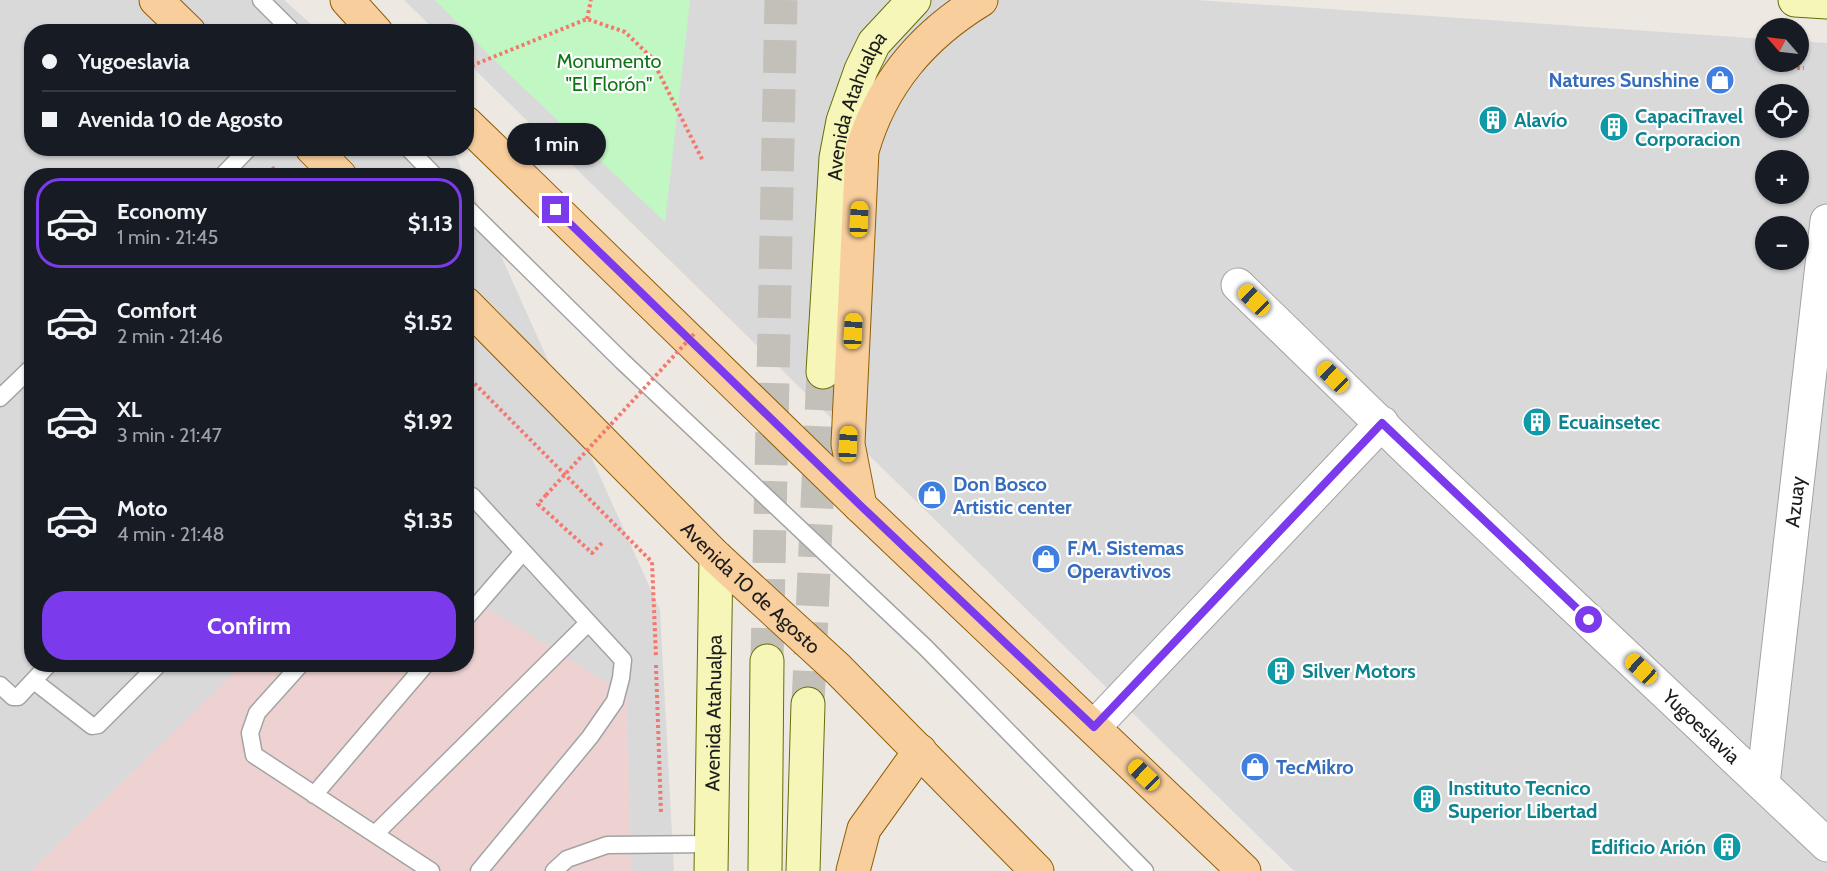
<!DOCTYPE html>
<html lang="en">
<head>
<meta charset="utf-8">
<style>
	:root { --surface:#171b24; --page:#20242c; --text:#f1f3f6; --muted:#9ea1a6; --line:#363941; --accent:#7c3aed }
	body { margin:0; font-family:Cabin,sans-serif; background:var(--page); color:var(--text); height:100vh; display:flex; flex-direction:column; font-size:22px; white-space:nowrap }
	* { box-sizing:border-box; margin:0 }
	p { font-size:20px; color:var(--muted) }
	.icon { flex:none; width:33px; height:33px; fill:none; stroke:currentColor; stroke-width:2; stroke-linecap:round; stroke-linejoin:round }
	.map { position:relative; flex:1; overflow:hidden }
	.details { position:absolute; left:24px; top:168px; width:450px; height:504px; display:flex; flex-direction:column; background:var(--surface); border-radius:24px; box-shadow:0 2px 4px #0004 }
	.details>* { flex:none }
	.guide { position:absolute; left:24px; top:24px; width:450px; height:132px; border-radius:24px; box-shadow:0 2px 4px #0004; display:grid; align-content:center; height:132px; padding:0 18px; background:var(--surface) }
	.needle { width:39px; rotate:298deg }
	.controls { position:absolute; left:1755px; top:18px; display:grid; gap:12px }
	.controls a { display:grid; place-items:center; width:54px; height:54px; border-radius:50%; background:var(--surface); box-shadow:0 2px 4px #0004; font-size:30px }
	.end { position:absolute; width:27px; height:27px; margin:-14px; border:8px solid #7c3aed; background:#fff; box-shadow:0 0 0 3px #fff }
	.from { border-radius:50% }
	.bubble { position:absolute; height:42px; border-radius:21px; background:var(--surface); box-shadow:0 2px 4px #0004; font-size:20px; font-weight:700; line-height:42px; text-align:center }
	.car { position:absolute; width:18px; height:36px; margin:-18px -9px; border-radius:8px; box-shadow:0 0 4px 2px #0007; background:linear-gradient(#f5c518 24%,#345 0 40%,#f5c518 0 76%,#345 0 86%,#f5c518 0) }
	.guide b { display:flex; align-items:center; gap:21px; height:57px; font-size:22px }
	.guide b+b { border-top:2px solid var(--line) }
	.guide i { width:15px; height:15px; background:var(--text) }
	ul { padding:10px 0 0; list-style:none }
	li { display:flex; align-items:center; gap:18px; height:90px; margin:0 12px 9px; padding:0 6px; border:3px solid transparent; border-radius:24px }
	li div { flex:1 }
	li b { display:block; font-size:22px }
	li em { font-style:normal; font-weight:700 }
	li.on { border-color:var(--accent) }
	li>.icon { width:54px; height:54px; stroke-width:1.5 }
	.button { display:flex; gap:12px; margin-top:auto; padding:12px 18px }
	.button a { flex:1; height:69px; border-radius:24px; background:var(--accent); color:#fff; font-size:24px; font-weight:700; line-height:69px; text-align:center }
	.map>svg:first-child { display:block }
</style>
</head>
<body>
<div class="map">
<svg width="1827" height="871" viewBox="0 0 1827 871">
	<rect width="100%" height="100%" fill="#ede9e2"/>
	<path fill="#dad9d9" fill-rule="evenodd" d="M0,0H284L319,31L32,32V148L450,149L454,152L464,175L32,176V664H466L467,180L660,610L674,871H0Z
		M404,0H1196L1765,39L1766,62H1798L1799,41L1827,43V871H1294L467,62L466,32L436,31ZM1766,94H1798V128H1766ZM1766,160H1798V194H1766ZM1766,226H1798V260H1766Z"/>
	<path fill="#eed2d2" d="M467,596L627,695L631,871H31L242,665L466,664Z"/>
	<path fill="#c0f7c3" d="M435,0H690L665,222L492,58Z"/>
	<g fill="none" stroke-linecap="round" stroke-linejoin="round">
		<path stroke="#c3c0ba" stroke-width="33" stroke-dasharray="33 16" stroke-linecap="butt" d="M767,661L781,0
			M808,704L823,372"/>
		<g stroke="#a3a3a3" stroke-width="19">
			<path id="lane" d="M261,0L293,32
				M408,148L435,176
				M222,176L249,148
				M466,207L622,361L925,647L1145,871
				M0,398L32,367
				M466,495L472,496L623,660L621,678L615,701L590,737L479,871
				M466,618L523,552
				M301,664L257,713L250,733L254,755L431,871
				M34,681L92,726L98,725L159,664
				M0,685L13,697H18L49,664
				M314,795L426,664
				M375,834L588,623
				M554,871L567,859L607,845L711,844"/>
		</g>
		<g stroke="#a3a3a3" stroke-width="35">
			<g id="street">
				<path id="s1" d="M1238,285L1415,457L1827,845"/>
				<path d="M1094,727L1382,423"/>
				<path id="s2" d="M1763,784L1827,221"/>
			</g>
		</g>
		<g stroke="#656e09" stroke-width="35">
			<g id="secondary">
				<path d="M1795,0L1827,2"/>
				<path id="s3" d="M823,372L836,158L843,121L861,70L874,43L914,0"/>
				<path id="s4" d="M711,871L716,557"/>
				<path d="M765,871L767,661"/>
				<path d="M803,871L808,704"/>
			</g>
		</g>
		<g stroke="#8f5e06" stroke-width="35">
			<g id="primary">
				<path d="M156,0L189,32"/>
				<path d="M347,0L376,32"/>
				<path d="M466,123L860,506L1244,871"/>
				<path d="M312,148L340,176"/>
				<path id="s5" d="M466,304L716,557L838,669L1037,871"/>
				<path d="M860,506L848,444L862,151C881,84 922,36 981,0"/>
				<path d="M853,871L864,829L920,751"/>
			</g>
		</g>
		<path stroke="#f4786d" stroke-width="4" stroke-dasharray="3 3" stroke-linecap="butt" d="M587,19L591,0
			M466,68L587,19L625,32L651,57L703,161
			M1797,68H1804
			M272,167L279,176
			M466,375L652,562L656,657
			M546,495L538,504L592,553L602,543
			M656,665L661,813"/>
		<use href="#lane" stroke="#fff" stroke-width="16"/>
		<use href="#street" stroke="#fff" stroke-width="33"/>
		<use href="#secondary" stroke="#f5f6b7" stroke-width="33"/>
		<use href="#primary" stroke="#f8ce9d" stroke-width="33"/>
		<path stroke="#f4786d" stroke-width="4" stroke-dasharray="3 3" stroke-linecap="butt" d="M546,495L694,334"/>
	</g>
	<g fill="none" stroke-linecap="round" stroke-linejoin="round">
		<path stroke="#7c3aed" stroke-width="8" d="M556,210L861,506L1094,727L1382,423L1589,620"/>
	</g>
	<defs>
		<g id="shop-disc" transform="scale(1.5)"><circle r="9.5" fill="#3f7fe0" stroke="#fff"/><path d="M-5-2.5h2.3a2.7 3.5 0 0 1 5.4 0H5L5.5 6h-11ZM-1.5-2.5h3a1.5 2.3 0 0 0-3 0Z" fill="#fff"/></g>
		<g id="building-disc" transform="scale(1.5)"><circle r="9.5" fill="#0f9aa8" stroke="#fff"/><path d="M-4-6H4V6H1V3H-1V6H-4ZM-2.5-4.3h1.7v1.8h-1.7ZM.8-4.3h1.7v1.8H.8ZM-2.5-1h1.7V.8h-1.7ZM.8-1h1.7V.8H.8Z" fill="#fff"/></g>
	</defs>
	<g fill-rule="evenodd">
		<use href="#shop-disc" x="1720" y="80"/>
		<use href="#building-disc" x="1493" y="120"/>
		<use href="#building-disc" x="1614" y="127"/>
		<use href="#building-disc" x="1537" y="422"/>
		<use href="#shop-disc" x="932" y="495"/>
		<use href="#shop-disc" x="1046" y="559"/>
		<use href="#building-disc" x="1281" y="671"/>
		<use href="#shop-disc" x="1255" y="767"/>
		<use href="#building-disc" x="1427" y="799"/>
		<use href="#building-disc" x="1727" y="847"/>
	</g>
	<g text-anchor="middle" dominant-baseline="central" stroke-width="4.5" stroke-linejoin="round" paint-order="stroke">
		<g font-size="20" fill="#107516" stroke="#fff">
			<text x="609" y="61">Monumento<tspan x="609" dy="23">"El Florón"</tspan></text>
		</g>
		<g font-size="20" font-weight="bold" fill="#366cbe" stroke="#fff" text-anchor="start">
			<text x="1699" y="80" text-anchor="end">Natures Sunshine</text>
			<text x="953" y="484">Don Bosco<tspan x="953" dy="23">Artistic center</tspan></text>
			<text x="1067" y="548">F.M. Sistemas<tspan x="1067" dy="23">Operavtivos</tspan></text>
			<text x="1276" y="767">TecMikro</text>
		</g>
		<g font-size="20" fill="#1c1c1c" stroke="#fff">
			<text stroke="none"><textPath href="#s3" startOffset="270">Avenida Atahualpa</textPath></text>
			<text stroke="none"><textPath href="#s2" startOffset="284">Azuay</textPath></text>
			<text stroke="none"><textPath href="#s5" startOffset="402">Avenida 10 de Agosto</textPath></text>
			<text stroke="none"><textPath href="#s4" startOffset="158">Avenida Atahualpa</textPath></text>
			<text stroke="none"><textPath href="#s1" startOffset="640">Yugoeslavia</textPath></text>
		</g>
		<g font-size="20" font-weight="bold" fill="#0d838f" stroke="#fff" text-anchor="start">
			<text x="1635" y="116">CapaciTravel<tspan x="1635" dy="23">Corporacion</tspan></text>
			<text x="1514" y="120">Alavío</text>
			<text x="1558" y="422">Ecuainsetec</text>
			<text x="1302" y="671">Silver Motors</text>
			<text x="1448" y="788">Instituto Tecnico<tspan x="1448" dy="23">Superior Libertad</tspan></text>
			<text x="1706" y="847" text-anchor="end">Edificio Arión</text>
		</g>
	</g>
</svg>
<div class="controls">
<a><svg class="needle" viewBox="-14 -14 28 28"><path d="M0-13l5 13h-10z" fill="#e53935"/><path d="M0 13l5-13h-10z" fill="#9ea1a6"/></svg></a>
<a><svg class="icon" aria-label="locate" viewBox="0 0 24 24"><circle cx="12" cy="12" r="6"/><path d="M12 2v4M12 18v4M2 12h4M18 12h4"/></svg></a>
<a>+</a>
<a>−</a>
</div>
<i class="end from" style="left:1589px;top:620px"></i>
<i class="end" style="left:556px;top:210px"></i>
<div class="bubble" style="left:507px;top:123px;width:99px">1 min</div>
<i class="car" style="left:859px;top:219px;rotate:3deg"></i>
<i class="car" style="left:1254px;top:300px;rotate:314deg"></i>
<i class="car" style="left:853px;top:331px;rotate:3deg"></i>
<i class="car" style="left:1333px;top:377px;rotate:314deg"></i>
<i class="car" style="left:848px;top:444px;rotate:3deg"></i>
<i class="car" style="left:1641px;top:669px;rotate:313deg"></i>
<i class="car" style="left:1144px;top:775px;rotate:314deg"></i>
<div class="guide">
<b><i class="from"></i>Yugoeslavia</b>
<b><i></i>Avenida 10 de Agosto</b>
</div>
<section class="details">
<ul>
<li class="on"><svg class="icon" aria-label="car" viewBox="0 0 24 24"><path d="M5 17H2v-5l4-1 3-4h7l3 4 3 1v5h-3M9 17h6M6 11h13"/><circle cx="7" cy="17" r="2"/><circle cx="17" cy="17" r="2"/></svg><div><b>Economy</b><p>1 min · 21:45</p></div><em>$1.13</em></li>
<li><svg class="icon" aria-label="car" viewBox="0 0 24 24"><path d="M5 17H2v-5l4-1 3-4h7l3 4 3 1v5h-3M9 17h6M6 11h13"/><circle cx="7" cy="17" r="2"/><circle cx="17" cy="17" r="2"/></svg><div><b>Comfort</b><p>2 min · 21:46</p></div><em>$1.52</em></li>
<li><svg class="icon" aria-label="car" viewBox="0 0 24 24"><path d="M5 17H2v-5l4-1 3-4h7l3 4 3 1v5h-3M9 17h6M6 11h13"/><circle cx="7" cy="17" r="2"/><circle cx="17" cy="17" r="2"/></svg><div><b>XL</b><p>3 min · 21:47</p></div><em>$1.92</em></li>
<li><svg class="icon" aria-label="car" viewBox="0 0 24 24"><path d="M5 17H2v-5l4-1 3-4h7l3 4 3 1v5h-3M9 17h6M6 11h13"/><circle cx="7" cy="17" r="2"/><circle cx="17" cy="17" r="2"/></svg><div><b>Moto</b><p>4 min · 21:48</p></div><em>$1.35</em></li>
</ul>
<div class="button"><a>Confirm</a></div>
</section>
</div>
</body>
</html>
